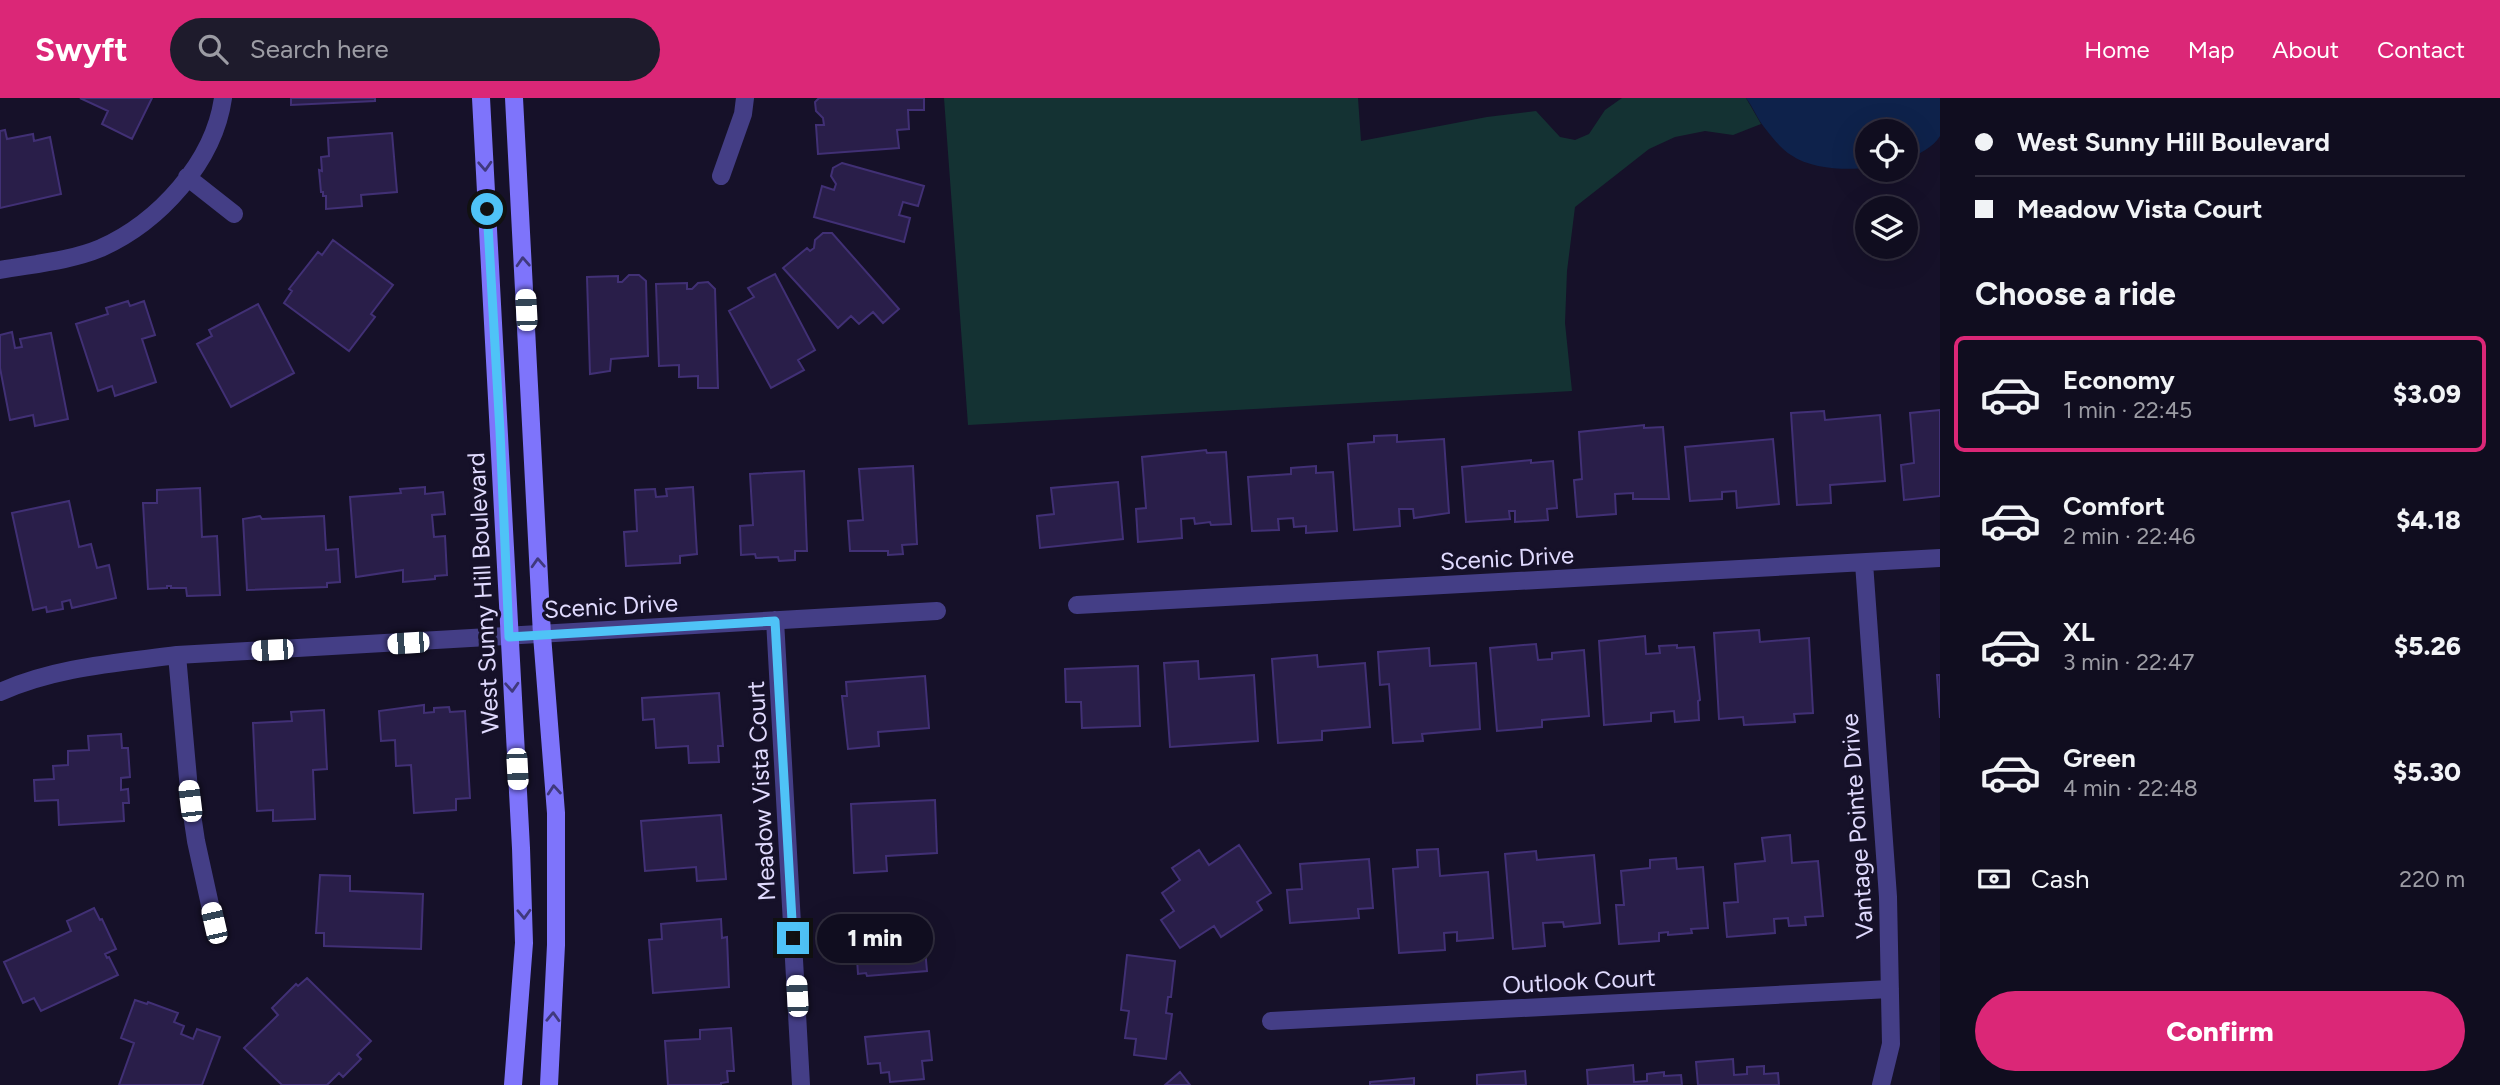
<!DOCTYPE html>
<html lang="en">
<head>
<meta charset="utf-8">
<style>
	:root { --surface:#100d1f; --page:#1e1b2c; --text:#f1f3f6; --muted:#9c9ca4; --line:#302d3d; --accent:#db2777 }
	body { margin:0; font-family:Figtree,sans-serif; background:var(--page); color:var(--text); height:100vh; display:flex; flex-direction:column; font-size:26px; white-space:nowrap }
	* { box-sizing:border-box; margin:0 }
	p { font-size:23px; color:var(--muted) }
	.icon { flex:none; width:38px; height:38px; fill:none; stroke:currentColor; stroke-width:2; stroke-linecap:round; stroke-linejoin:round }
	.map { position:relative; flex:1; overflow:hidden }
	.side { display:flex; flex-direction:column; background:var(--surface); width:560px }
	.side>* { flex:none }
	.banner { display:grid; align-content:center; height:154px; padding:0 35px; background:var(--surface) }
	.tools { position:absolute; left:1855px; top:21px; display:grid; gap:14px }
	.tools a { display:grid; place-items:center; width:63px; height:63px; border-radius:50%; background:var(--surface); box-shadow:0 7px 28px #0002,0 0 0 2px var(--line); font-size:35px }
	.end { position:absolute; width:32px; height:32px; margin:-16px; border:9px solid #4fc3f7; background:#111; box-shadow:0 0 0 4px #111 }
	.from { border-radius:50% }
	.bubble { position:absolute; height:49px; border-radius:24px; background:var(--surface); box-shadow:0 7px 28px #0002,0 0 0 2px var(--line); font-size:23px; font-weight:800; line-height:49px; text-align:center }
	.car { position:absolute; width:21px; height:42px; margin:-21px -10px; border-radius:9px; box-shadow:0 0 5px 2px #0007; background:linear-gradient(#fff 24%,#345 0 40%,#fff 0 76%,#345 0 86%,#fff 0) }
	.banner b { display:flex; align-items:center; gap:24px; height:66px; font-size:26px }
	.banner b+b { border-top:2px solid var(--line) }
	.banner i { width:18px; height:18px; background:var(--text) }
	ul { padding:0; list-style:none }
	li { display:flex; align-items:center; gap:21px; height:116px; margin:0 14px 10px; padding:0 21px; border:4px solid transparent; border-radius:10px }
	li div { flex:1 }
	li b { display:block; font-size:26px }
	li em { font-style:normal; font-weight:800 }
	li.active { border-color:var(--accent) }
	li>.icon { width:63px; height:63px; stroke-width:1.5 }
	h2 { padding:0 35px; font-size:32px; line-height:84px }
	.pay { display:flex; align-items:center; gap:18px; height:77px; padding:0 35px; font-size:26px }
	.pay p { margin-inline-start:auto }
	.primary-button { display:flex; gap:14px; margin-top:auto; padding:14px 35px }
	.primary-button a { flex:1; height:80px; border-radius:42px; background:var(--accent); color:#fff; font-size:28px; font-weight:800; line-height:80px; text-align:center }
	header { display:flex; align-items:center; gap:42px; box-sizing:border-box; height:98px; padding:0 35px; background:var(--accent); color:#fff }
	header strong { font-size:33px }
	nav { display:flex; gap:38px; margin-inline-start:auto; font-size:24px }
	.search { width:490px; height:63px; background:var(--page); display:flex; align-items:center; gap:18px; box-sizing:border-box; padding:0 24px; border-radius:38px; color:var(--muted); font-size:26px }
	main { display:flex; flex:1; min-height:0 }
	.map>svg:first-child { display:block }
</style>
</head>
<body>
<header>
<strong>Swyft</strong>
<div class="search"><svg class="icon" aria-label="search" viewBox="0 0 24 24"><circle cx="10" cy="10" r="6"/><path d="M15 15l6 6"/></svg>Search here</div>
<nav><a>Home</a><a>Map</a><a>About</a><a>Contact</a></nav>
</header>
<main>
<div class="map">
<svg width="1940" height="987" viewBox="0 0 1940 987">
	<rect width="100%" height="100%" fill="#161129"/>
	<path fill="#143233" d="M944,0H1358L1361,43L1487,19L1536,13L1560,39L1575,42L1589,36L1605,12L1622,0H1746L1761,26L1733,37L1705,33L1675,39L1649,51L1575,109L1567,173L1565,225L1572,293L968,327Z"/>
	<path fill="#0e224b" d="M1746,0H1940V38C1933,50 1918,56 1906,62V33H1867V70C1844,72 1811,71 1791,57C1780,50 1771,38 1764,29C1757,20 1753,9 1746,0Z"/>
	<path fill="#291e49" stroke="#413075" stroke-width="2" d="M80,0H152L132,41L102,26L108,13Z
		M291,0H375V3L291,7Z
		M819,0H924V12H908L909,31L897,32L899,50L818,56L816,27H824L823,20L816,13L815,4Z
		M5,32L7,41L33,36L34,43L50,39L61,96L0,110V33Z
		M392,35L397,94L361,97L362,108L326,111V98H323V94H321L319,72L322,73L321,59L329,58L328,40Z
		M842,65L924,88L918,108L903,104L899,117L910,120L904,144L814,119L822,88L834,92L836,86L831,78L833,70Z
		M823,135H832L899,211L883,225L873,214L859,226L851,218L838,230L783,170L807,150L810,153L814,150L815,142Z
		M333,142L393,187L371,216L375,219L349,253L284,205L292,193L289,191L318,154L322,157Z
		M775,176L815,252L798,262L804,272L771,290L729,213L754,199L748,190Z
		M629,177H639L646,183L648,258L611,261L610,273L590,276L587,179L618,178V184H622Z
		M708,184L715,191L718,290H698V278L679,279V267L659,268L656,186L687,185V191H692L698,185Z
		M128,203L130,208L144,203L155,237L142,241L156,284L115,298L112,288L98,293L76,226L108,216L106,210Z
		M258,206L294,275L231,309L197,246L212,238L209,232Z
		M12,234L15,250L22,249L20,241L51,235L68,321L35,328L33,317L10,322L0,270V237Z
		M1940,312V398L1904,402L1901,367L1914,365L1910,315Z
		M1824,313L1825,322L1880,317L1885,383L1830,387L1831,405L1797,407L1791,315Z
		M1644,327V330L1663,329L1669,401H1633V395L1615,396L1616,416L1577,419L1574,382L1582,381L1579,334Z
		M1397,337V344L1444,341L1449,415L1414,420L1413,411H1399L1400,428L1354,432L1348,346L1374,344V338Z
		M1773,341L1779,406L1737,410L1736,393L1722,394V401L1690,403L1685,349Z
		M1206,352L1207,355L1226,354L1231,426L1211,427L1210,424L1195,426L1194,420L1181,421L1182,440L1138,444L1136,411L1146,410L1142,359Z
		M1531,362V365L1553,363L1557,410L1547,411L1548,422L1515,424V413H1509L1510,421L1466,424L1462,369Z
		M913,368L917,446L902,447L903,456L888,457V453H850L848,423L863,422L859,371Z
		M1316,368V375L1333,374L1337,433L1306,435V428L1294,429L1293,420L1278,421L1279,432L1252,433L1248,379L1291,376V370Z
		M804,373L807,453H795V462L779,463L778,459L756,460L755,456L741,457L740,428L753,427L750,376Z
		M1118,384L1123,441L1040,450L1037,418L1054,416L1051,390Z
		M425,389V396L443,394L445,416L432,417L434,439L445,438L447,477L435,478V481L403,484V472L356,479L350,399L401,395L400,391Z
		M693,389L697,456L680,458V465L626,468L624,434L637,433L635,392L655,391L656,399L667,398L666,391Z
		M200,390L202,439L217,438L220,497L187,498L186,490H171V488H167V490L148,491L143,405H157V392Z
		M69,403L79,449L91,446L97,470L109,467L116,500L72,510L70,502L62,504L63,511L47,514L46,509L33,512L12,415Z
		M260,418L262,421L324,418L326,452L338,451L340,484L327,485V489L247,492L243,421Z
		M1759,532L1760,544L1809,540L1813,615L1794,616L1795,624L1744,627L1743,619L1719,621L1714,535Z
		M1645,538L1646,556L1660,555L1659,548L1677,547V550L1694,549L1700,602L1698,603L1699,622L1675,624L1674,613L1651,615V623L1604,627L1599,543Z
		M1536,546L1538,562L1552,561V555L1584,552L1589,618L1542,622V629L1497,633L1490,550Z
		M1429,550L1430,568L1476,565L1480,631L1422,636L1423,643L1393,645L1389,586L1380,587L1378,554Z
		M1317,557L1318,569L1365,565L1370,629L1322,633V642L1278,645L1272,561Z
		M1198,563L1199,581L1254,577L1258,643L1170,649L1164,565Z
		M1138,568L1140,628L1082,630L1081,604H1066L1065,571Z
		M1937,577H1940V620Z
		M925,578L929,630L878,634L879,648L848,651L842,598H847L846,584Z
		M719,595L723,648H718L719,664L689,665L688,648L656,650L654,621L643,622L642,600Z
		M424,607V615L434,614V610L449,609L450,614L465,613L470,700L456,701V712L414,715L411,667L396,668L395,642L381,643L379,613Z
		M324,612L327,671L313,672L315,721L273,723V712L257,713L253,625L292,623L291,614Z
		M121,636L122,650H128L130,679L121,680V692L128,691L129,705H123L124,723L59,727L58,702L35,703L34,682L54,681L53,668L68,667V653L89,652L88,638Z
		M935,702L937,755L886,758L887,773L854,775L851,706Z
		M721,717L726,781L697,783L696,769L645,773L641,723Z
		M1790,737L1792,765L1818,763L1823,818L1805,819L1806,827L1789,828L1788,820L1774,821L1775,835L1727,839L1724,805L1738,804L1735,766L1765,763L1762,740Z
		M1239,747L1271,795L1257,804L1262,812L1221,839L1214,828L1180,850L1161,822L1174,813L1162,795L1180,782L1172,770L1199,752L1209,767Z
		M1438,751L1440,778L1488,774L1493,840L1457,843V834L1444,835L1445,852L1399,855L1393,771L1418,769L1417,752Z
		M1536,753L1537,762L1594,757L1600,825L1564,829L1563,824L1543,825L1545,848L1513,851L1505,756Z
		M1676,760L1677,771L1703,769L1708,830L1691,831L1692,835L1668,837V834L1659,835V843L1619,846L1616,807H1624L1621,773L1650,770V762Z
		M1369,761L1373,810L1358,811L1359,820L1290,825L1287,792L1302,791L1300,766Z
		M320,777L350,778V793L423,796L421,851L324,848V835H316Z
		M94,810L100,822L102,821L116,851L105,856L107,860L109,859L118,877L41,913L34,900L23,905L4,864L71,833L67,823Z
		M914,819L915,841L924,840L927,873L867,878L866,875L858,876L856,845L870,844L868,823Z
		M721,821L722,840L727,839L729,889L653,895L649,842L662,841L661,826Z
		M1127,857L1175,863L1171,899H1168L1166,915L1172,916L1166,961L1134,957L1136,941L1125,940L1129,913L1121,912Z
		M307,880L371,943L357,957L361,961L343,979L339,975L327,987H282L244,950L278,917L272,910L296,886L298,888Z
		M135,902L147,906L148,904L178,915L174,924L184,928L181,936L193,941L197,931L220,939L202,987H119L134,945L121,940Z
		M731,930L734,973H727L728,984L721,985V987H668L665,943L700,941V932Z
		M929,933L932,962L922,963L924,981L890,984L889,974L881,975L880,965L868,966L865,939Z
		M1733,961L1734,977L1747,976V969L1764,968V976L1778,975L1779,987H1698L1696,964Z
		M1633,967L1634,984L1647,983V976L1664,974V978L1681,977L1682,987H1588L1587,972Z
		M1525,973L1526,987H1477V977Z
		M1180,974L1190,987H1165Z
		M1414,980V987H1370V984Z"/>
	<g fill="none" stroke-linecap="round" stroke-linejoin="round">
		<path stroke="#443e86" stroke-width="18" d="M721,78L743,16L745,0
			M187,79L234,116
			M0,172C33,166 70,163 101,150C159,124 214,64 223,0
			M1864,465L1888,799L1891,946L1881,987
			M1077,507L1940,460
			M775,522L801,987
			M177,557L190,703L196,743L214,825
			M0,594C55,569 117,565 177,557L937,513
			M1271,923L1890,891"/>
		<path stroke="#7e74fb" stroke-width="18" d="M481,0L521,750L524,845L513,987
			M514,0L542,537L556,715V847L549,987"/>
	</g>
	<defs><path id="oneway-chevron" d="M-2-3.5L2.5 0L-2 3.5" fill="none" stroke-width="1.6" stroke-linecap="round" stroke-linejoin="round" transform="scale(1.75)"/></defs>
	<g stroke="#40397d">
		<use href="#oneway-chevron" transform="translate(485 68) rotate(87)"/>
		<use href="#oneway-chevron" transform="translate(523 164) rotate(-93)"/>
		<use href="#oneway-chevron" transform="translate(538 465) rotate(-93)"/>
		<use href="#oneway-chevron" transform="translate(512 589) rotate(87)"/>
		<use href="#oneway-chevron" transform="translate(554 692) rotate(-95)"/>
		<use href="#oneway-chevron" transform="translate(524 816) rotate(88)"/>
		<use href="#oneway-chevron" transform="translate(553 919) rotate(-88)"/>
	</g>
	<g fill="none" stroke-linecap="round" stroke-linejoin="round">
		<path stroke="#4fc3f7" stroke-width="9" d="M487,111L500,333L509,539L775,523L793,840"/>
	</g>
	<g text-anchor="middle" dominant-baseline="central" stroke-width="7" stroke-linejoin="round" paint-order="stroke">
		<g font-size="24" fill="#e0dafe" stroke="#161129">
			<text transform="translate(1507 460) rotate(-3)">Scenic Drive</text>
			<text transform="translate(483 495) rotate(-93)">West Sunny Hill Boulevard</text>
			<text transform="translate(611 508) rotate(-3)">Scenic Drive</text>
			<text transform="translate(761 693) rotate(-93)">Meadow Vista Court</text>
			<text transform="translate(1857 728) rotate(-94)">Vantage Pointe Drive</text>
			<text transform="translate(1579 883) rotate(-3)">Outlook Court</text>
		</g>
	</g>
</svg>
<div class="tools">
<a><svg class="icon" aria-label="locate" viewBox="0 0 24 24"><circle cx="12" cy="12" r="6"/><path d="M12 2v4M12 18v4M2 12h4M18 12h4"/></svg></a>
<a><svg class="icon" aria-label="layers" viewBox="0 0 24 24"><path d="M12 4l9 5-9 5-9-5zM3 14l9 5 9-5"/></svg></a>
</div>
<i class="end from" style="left:487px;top:111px"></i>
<i class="end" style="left:793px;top:840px"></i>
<div class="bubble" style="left:817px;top:816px;width:116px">1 min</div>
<i class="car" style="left:526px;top:212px;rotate:357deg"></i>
<i class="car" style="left:408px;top:545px;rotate:266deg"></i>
<i class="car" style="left:272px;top:552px;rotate:267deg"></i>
<i class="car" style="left:517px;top:671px;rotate:177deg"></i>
<i class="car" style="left:190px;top:703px;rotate:353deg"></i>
<i class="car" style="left:214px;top:825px;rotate:347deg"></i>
<i class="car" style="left:797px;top:898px;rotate:357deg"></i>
</div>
<section class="side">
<div class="banner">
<b><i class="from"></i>West Sunny Hill Boulevard</b>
<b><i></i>Meadow Vista Court</b>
</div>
<h2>Choose a ride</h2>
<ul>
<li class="active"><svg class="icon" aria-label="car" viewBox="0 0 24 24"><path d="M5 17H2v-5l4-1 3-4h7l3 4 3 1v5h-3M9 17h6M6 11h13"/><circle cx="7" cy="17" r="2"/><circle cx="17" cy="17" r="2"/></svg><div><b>Economy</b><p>1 min · 22:45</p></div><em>$3.09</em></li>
<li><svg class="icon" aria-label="car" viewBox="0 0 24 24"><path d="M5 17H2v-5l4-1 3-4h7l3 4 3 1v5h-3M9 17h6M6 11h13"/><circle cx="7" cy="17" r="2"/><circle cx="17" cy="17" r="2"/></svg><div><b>Comfort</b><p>2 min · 22:46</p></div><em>$4.18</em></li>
<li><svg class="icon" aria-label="car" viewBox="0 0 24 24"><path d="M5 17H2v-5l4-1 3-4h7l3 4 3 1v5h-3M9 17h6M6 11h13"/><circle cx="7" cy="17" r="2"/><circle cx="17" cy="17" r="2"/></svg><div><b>XL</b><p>3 min · 22:47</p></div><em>$5.26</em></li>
<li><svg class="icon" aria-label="car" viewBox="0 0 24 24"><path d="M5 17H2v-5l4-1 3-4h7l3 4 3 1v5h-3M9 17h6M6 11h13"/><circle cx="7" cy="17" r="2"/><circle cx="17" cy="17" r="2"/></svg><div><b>Green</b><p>4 min · 22:48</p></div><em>$5.30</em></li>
</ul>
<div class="pay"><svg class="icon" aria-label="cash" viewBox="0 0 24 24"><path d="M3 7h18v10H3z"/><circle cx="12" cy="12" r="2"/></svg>Cash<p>220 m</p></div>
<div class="primary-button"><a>Confirm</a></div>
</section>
</main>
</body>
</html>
